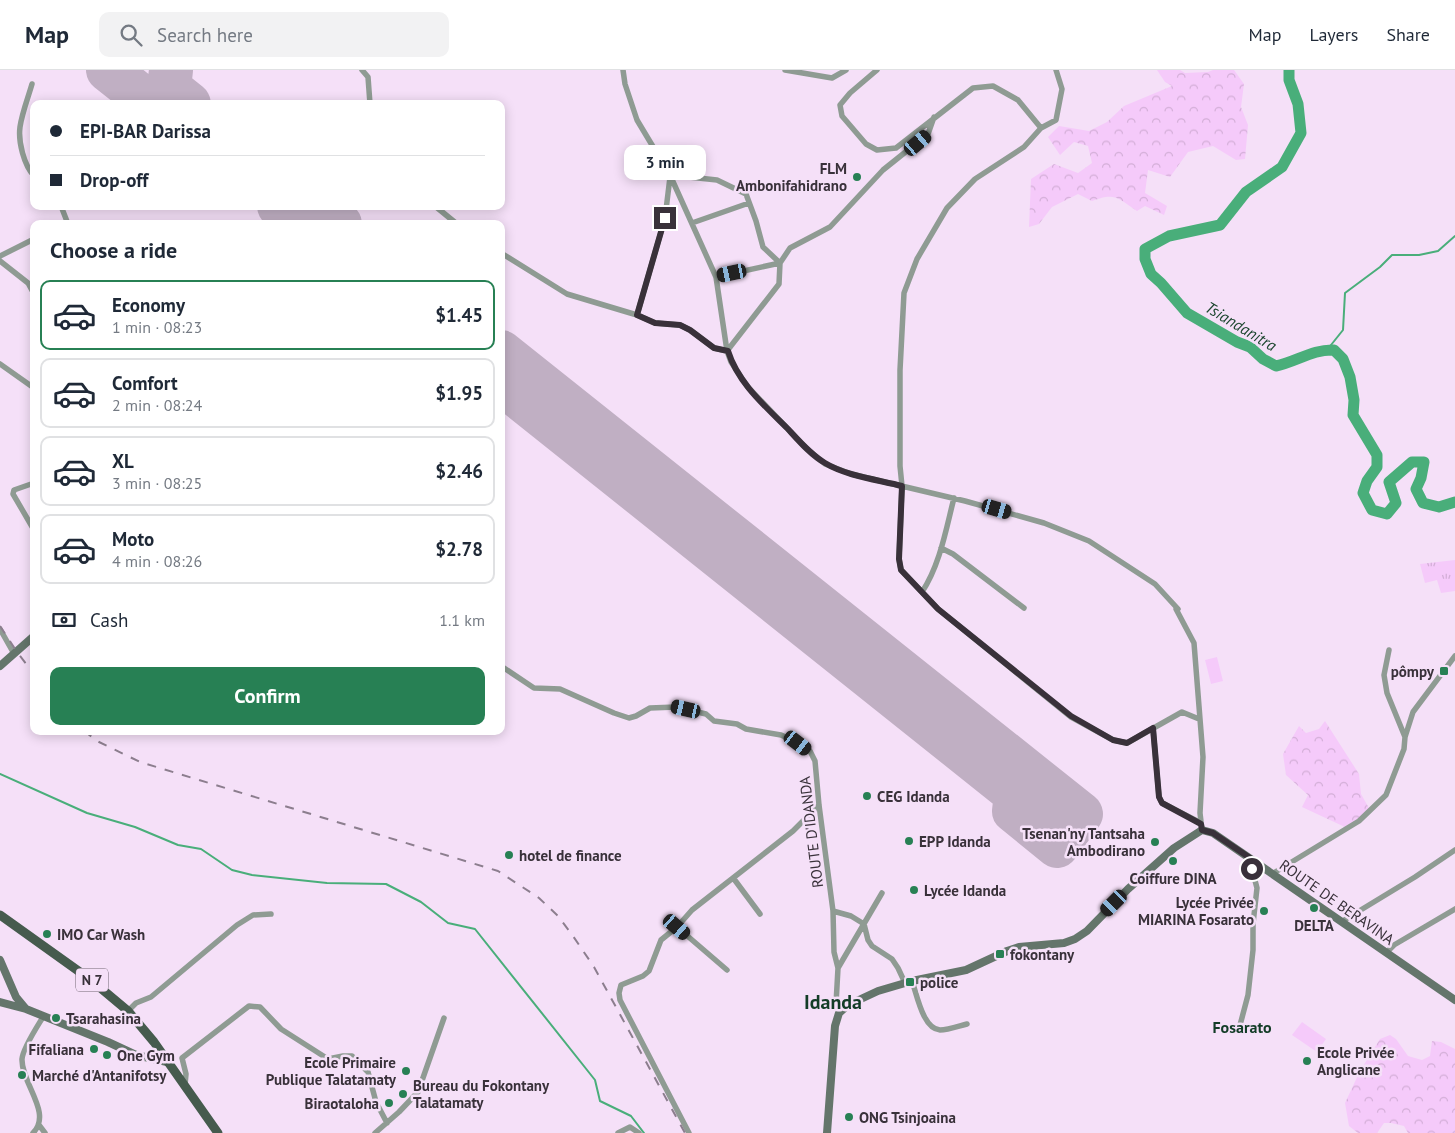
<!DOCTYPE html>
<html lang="en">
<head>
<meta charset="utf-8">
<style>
	:root { --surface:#fff; --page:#f2f2f3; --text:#1f2937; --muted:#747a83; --line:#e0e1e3; --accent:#278054 }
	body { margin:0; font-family:"PT Sans",sans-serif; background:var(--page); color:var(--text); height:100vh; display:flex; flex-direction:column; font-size:19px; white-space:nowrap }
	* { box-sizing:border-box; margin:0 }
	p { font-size:16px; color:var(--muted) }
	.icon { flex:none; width:28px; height:28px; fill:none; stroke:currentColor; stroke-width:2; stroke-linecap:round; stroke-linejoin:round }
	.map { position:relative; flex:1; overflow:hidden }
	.side { position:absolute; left:30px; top:150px; width:475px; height:515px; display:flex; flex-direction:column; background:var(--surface); border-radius:10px; box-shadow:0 2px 12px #0003 }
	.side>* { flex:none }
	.top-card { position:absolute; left:30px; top:30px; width:475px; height:110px; border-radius:10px; box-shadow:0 2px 12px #0003; display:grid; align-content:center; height:110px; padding:0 20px; background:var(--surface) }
	.end { position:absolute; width:22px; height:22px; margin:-11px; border:6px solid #39313a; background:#fff; box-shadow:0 0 0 2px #fff }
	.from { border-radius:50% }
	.bubble { position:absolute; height:35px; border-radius:10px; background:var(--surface); box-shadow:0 2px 12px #0003; font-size:16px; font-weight:800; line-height:35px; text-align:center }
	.car { position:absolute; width:15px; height:30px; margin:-15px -8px; border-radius:6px; box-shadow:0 0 4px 1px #0007; background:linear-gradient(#222 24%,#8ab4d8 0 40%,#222 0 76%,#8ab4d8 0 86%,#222 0) }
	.top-card b { display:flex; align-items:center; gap:18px; height:48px; font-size:19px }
	.top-card b+b { border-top:1px solid var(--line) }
	.top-card i { width:12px; height:12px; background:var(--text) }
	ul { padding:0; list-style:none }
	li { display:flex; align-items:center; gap:15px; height:70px; margin:0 10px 8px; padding:0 10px; border:2px solid var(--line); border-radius:10px }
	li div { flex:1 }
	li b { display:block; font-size:19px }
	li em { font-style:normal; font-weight:800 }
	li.active { border-color:var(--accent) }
	li>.icon { width:45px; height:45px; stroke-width:1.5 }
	h2 { padding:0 20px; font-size:22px; line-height:60px }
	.pay { display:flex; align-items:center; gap:12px; height:55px; padding:0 20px; font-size:19px }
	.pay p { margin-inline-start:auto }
	.primary-button { display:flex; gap:10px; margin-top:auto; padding:10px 20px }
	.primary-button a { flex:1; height:58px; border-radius:10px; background:var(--accent); color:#fff; font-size:20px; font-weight:800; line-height:58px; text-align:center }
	header { display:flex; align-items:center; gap:30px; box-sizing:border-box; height:70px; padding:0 25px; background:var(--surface); border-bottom:1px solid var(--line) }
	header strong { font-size:24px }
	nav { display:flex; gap:28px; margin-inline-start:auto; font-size:18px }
	.search { width:350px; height:45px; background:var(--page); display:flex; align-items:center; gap:12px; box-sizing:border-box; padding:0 18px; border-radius:10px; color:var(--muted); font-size:19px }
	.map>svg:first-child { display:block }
</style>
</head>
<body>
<header>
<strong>Map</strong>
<div class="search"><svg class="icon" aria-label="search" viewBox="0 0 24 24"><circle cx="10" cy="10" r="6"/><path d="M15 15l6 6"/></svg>Search here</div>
<nav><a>Map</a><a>Layers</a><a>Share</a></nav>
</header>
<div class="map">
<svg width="1455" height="1063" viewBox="0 0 1455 1063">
	<defs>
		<pattern id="grass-tufts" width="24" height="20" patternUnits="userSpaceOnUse" patternTransform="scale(1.25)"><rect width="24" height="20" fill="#f5cafa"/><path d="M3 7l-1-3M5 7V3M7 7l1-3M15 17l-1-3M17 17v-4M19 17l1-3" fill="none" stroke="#d3aed7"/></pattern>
		<pattern id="forest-crowns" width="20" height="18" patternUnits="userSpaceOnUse" patternTransform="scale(1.25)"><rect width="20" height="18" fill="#f5cafa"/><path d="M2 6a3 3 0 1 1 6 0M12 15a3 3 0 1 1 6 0" fill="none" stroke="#d3aed7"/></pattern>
	</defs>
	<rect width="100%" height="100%" fill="#f5e0f8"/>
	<path fill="url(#grass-tufts)" d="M1455,490V521L1441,523L1437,510L1425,513L1420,494Z"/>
	<path fill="url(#forest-crowns)" d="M1157,0H1180L1185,3L1208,2L1213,0H1234L1244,14L1241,37L1248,55L1245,89L1236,90L1213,76L1188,82L1170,107L1148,100L1145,123L1167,136L1164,145L1145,136L1137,141C1118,128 1115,122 1092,131L1078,124L1052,137L1039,154L1029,157L1031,109L1054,94L1078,103L1092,93L1088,76L1074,72L1060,85L1048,67L1059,56L1089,61L1107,52L1124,36L1172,16L1165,12Z
		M1325,651L1359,704L1361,724L1370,740L1347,758L1302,737L1308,725L1286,705L1283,684L1299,656L1306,663L1319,659Z
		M1390,965L1396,969L1408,986L1422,990L1430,986L1432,971L1441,972L1455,979V1063H1408L1404,1056L1391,1053H1384L1377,1063H1358L1349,1056L1345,1033L1360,1001L1380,969Z"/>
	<path fill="#f5cafa" d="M1217,587L1223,611L1211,614L1205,590Z
		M1302,952L1326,969L1317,982L1292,965Z"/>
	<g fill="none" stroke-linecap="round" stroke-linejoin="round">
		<path stroke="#49ae7a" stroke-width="2" d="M1327,280L1343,260L1345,223L1380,197L1392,185H1419L1438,181L1455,166
			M0,704L87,743L135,757L178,775L201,779L232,800L252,805L327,813L386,814L421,832L448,853L475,859L595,1010L600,1031L631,1046L644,1063"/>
		<path stroke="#49ae7a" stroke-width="11" d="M1289,0V10L1298,34L1301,63L1282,97L1246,122L1220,155L1169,166L1145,179V189L1151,204L1161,213L1187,243L1237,272L1250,277L1263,289L1276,296C1296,292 1313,279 1334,280L1343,289L1350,307L1354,330L1353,345L1377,385V397L1367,411L1363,423L1372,440L1387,444L1396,433L1389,412L1412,392H1424L1421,408L1416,419L1423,433L1439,437L1455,432"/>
		<path stroke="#c0afc3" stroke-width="44" d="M108,0L151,34
			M171,0L169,18L189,34
			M279,136L301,154
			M318,136L340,154
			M501,282L1081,744L1057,776L1014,741L1016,724L501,313"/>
		<path stroke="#8f9b93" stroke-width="5.5" d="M362,0L368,7L370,34
			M623,0L625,14L637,50L670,105L716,207L727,281L731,292L747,316L806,378L825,394L851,404L965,431L1044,453L1089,471L1155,514L1178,539H1176L1194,573L1203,687L1200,743L1202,760
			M785,0L832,8L846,0
			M877,0L850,23L840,35L842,46L866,74L877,80L896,78L973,18L993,16L1018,30L1041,58
			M1056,0L1062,19L1056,50L1041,58L1024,77L975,109L947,138L917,189L904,223L900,300V396L902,416L899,489L901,500L938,539L1071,647L1113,670L1127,673L1182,642L1199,649
			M32,14C28,28 22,43 20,57C18,72 24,95 34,106
			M670,105L717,110L746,124L756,151L763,177L780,193
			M61,136L68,154
			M435,136L457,154
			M692,153L749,133
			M501,183L567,224L637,245L655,253L680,255L690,260L714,278L727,281
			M0,186L34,169
			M0,191L28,213L34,224
			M716,207L780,193
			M637,245L665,148L670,107
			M727,281L779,214L780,193L790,178L830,157L883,100L928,64L934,47
			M0,294L34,318
			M34,413L14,420L13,424L34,460
			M941,478L953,484L1024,538
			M922,522C940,495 946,459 954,428
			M0,559L13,582
			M1389,580L1384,605L1387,623L1405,667
			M501,596L534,618L560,619L614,643L629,648L636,646L650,638L676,637L706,644L714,651L737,654L746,659L781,665L798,673L810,681L815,691L819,735L833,841L834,882L838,898L836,934L839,943
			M1153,658L1159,727L1162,733L1201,753
			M1272,804L1359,751L1386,725L1404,679L1405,667L1413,642L1455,586
			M734,809L760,844
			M833,841L851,846L864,854L868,870L872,876L892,889L898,898L905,913
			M1341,852L1415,807L1455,780
			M677,857L727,900
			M1386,883L1394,875L1455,839
			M838,898L882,823
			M912,911C917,925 923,959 940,960C948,960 959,956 967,954
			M128,941L136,933L151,927L237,855L253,845L271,844
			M1239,959L1248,925L1253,880V854L1257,818L1249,788
			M185,1015L186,1004L182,988L249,936L260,937L281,959L328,989L343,986H352L368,1002L376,1032L387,1053
			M39,1055L45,1063
			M33,1063C53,1043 21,1013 22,989C23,978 37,957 43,947
			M375,1063L399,1042L418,1022L444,948
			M618,1063L630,1057L639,1063
			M689,1063L620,930L619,923L621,915L643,906L649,901L661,870L677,857L692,840L793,761L819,735"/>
		<path stroke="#64756b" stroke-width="8" d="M0,596L34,566
			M0,890L16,927L26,939
			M0,932L26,939L108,972L136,985L167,992
			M827,1063L835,956L839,943L848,935L878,921L912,911L966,900L1007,881L1019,877L1064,873L1075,869L1087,861L1128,819L1174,778L1202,760L1213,763L1455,930"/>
		<path stroke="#465b4e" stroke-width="9" d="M0,845L91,910L128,941L154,972L218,1063"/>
		<path stroke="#8c7e8e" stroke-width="2" stroke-dasharray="9 9" stroke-linecap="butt" d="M0,556L17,582L34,604
			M84,661L99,672L140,692L498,801L539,828L558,846L573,866L594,897L685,1063"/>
	</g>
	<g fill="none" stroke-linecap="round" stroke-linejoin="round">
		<path stroke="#39313a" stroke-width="6" d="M665,148L637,245L655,253L680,255L690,260L714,278L728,281C738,313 765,336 788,359C799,371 811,385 825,393C846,406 879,410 902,416L899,489L901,500L938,539L1071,646L1113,670L1127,673L1153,658L1159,727L1162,733L1201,754L1202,760L1213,763L1250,788L1252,799"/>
	</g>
	<g fill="#278054" stroke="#f5e0f8" stroke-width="2">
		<circle cx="857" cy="107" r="5"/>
		<rect x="1439" y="596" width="10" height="10" rx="2.5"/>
		<circle cx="867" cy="726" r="5"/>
		<circle cx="909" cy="771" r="5"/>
		<circle cx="1155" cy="772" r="5"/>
		<circle cx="509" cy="785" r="5"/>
		<circle cx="1173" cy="791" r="5"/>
		<circle cx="914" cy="820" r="5"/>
		<circle cx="1314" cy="838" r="5"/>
		<circle cx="1264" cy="841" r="5"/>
		<circle cx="47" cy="864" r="5"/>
		<rect x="995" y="879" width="10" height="10" rx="2.5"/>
		<rect x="905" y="907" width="10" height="10" rx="2.5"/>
		<circle cx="56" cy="948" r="5"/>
		<circle cx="94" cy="979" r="5"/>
		<circle cx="107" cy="985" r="5"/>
		<circle cx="1307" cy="991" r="5"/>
		<circle cx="406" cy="1001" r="5"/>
		<circle cx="22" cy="1005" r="5"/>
		<circle cx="403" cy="1024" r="5"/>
		<circle cx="389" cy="1033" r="5"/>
		<circle cx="849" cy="1047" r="5"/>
	</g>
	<g text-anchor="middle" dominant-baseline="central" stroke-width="5" stroke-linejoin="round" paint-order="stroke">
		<rect fill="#f5e0f8" stroke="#716673" stroke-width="1" x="76" y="898.5" width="32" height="23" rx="4"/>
		<g font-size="14" font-weight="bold" fill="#39313a">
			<text x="92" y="910">N 7</text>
		</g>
		<g font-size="15" font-weight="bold" fill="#39313a" stroke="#f5e0f8" text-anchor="start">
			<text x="847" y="98" text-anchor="end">FLM<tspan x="847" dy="17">Ambonifahidrano</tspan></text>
			<text x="1434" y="601" text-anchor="end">pômpy</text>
			<text x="877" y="726">CEG Idanda</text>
			<text x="1145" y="763" text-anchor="end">Tsenan'ny Tantsaha<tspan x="1145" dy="17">Ambodirano</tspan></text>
			<text x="919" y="771">EPP Idanda</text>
			<text x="519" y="785">hotel de finance</text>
			<text x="1173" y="808" text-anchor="middle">Coiffure DINA</text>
			<text x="924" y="820">Lycée Idanda</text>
			<text x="1254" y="832" text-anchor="end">Lycée Privée<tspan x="1254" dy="17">MIARINA Fosarato</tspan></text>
			<text x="1314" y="855" text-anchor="middle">DELTA</text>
			<text x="57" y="864">IMO Car Wash</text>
			<text x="1010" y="884">fokontany</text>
			<text x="920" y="912">police</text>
			<text x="66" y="948">Tsarahasina</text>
			<text x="84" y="979" text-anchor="end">Fifaliana</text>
			<text x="1317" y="982">Ecole Privée<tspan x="1317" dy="17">Anglicane</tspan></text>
			<text x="117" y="985">One Gym</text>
			<text x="396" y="992" text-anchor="end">Ecole Primaire<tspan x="396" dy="17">Publique Talatamaty</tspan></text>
			<text x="32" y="1005">Marché d'Antanifotsy</text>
			<text x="413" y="1015">Bureau du Fokontany<tspan x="413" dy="17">Talatamaty</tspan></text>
			<text x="379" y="1033" text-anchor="end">Biraotaloha</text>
			<text x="859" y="1047">ONG Tsinjoaina</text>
		</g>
		<g font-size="15" fill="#39313a" stroke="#f5e0f8">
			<text transform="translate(811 762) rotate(-97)">ROUTE D'IDANDA</text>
			<text transform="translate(1337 832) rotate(35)">ROUTE DE BERAVINA</text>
		</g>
		<g font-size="16" font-style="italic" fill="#1c462f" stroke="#f5e0f8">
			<text transform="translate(1241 256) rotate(31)">Tsiandanitra</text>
		</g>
		<g font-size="16" font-weight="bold" fill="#133c27" stroke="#f5e0f8">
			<text x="1242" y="957">Fosarato</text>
		</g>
		<g font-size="20" font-weight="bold" fill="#133c27" stroke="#f5e0f8">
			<text x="833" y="932">Idanda</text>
		</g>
	</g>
</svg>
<i class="end from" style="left:1252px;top:799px"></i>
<i class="end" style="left:665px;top:148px"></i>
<div class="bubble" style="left:624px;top:75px;width:82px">3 min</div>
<i class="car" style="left:918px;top:73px;rotate:50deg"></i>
<i class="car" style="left:732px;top:203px;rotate:258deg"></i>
<i class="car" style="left:997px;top:439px;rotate:106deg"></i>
<i class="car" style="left:686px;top:639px;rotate:283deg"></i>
<i class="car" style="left:798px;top:673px;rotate:127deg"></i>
<i class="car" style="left:1114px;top:833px;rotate:225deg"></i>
<i class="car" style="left:677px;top:857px;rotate:131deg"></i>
<div class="top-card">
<b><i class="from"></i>EPI-BAR Darissa</b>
<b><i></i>Drop-off</b>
</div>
<section class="side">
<h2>Choose a ride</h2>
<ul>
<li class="active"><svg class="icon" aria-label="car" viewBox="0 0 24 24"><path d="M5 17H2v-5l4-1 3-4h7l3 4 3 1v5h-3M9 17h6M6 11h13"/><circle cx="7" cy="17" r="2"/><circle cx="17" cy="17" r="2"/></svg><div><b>Economy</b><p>1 min · 08:23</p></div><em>$1.45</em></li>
<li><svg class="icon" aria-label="car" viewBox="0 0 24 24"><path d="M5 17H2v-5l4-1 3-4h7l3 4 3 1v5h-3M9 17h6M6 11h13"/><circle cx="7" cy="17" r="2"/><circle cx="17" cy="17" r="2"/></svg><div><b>Comfort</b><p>2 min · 08:24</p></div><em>$1.95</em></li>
<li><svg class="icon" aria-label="car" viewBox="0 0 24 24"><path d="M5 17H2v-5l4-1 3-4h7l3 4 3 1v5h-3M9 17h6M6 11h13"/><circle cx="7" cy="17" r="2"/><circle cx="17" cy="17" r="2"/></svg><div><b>XL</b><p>3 min · 08:25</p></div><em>$2.46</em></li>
<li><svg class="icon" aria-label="car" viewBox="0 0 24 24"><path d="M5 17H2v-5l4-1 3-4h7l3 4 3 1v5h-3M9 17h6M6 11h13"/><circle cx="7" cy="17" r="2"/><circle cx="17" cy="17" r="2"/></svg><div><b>Moto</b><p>4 min · 08:26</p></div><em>$2.78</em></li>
</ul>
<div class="pay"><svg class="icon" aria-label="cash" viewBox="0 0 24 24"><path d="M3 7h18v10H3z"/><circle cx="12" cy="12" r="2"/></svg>Cash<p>1.1 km</p></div>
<div class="primary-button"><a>Confirm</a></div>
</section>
</div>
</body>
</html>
